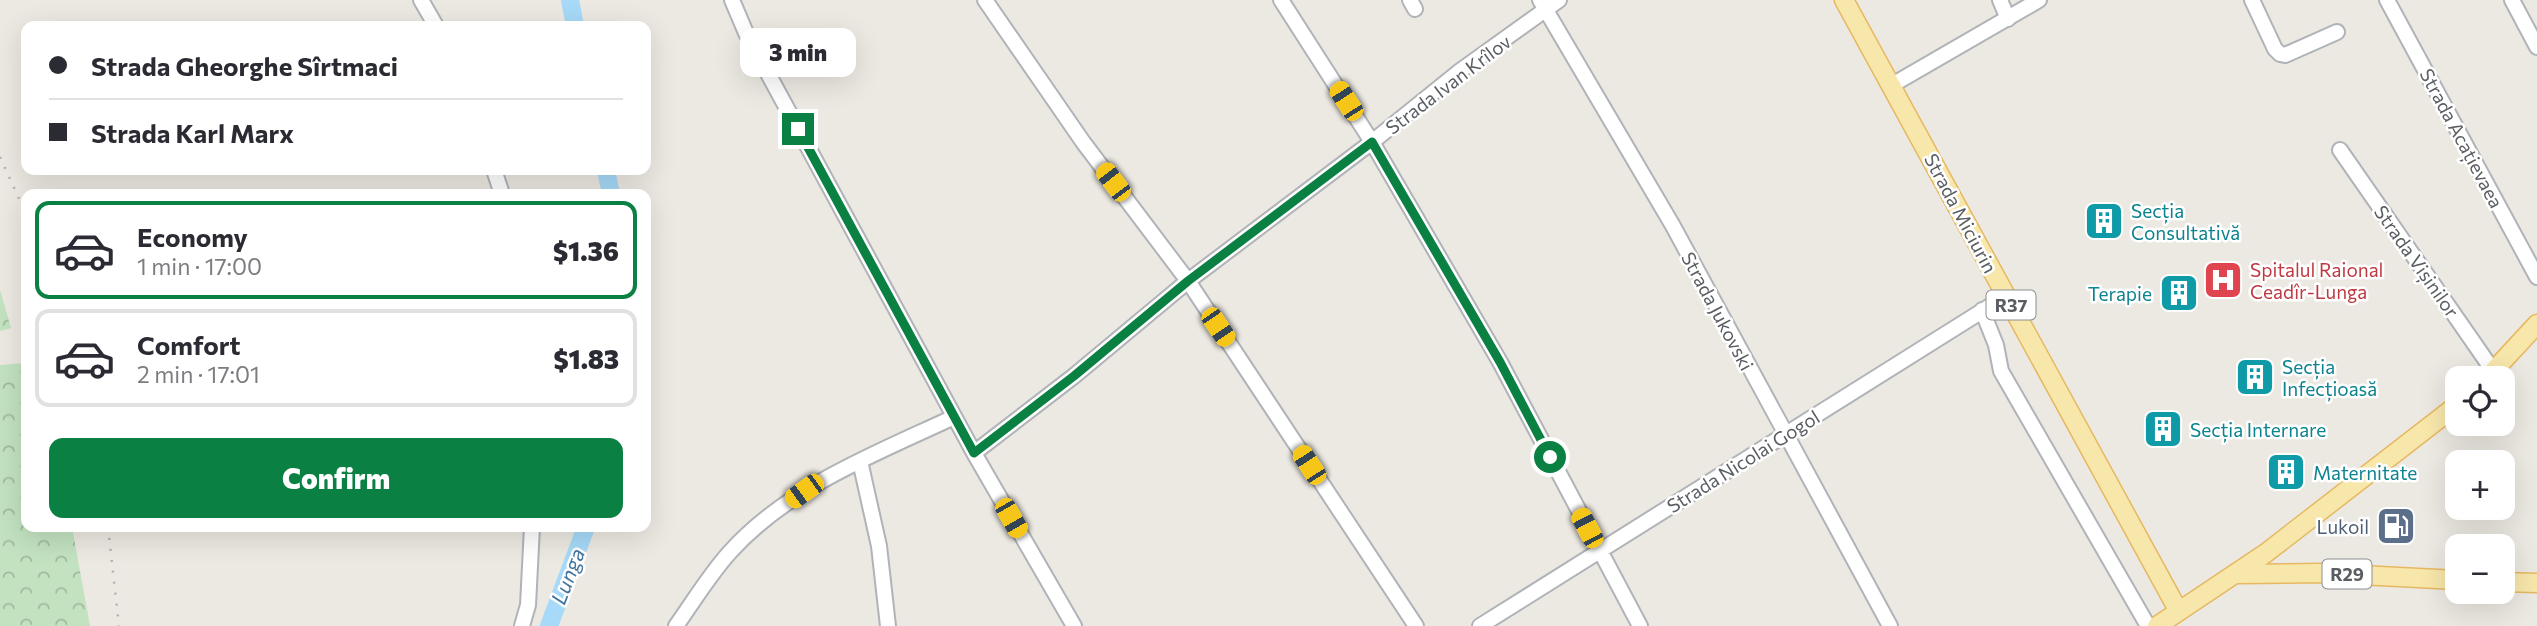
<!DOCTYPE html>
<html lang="en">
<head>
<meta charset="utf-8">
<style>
	:root { --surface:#fff; --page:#f7f7f7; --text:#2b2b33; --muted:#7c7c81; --line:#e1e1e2; --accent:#0b8043 }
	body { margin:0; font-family:Commissioner,sans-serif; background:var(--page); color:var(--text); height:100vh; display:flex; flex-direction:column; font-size:26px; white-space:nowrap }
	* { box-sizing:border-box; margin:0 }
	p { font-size:23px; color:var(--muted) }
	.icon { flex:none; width:38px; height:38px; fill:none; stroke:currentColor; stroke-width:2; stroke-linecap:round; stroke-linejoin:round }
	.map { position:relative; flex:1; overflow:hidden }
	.sheet { position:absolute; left:21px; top:189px; width:630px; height:343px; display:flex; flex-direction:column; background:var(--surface); border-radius:14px; box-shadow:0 7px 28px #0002 }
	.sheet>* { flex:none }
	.top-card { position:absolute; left:21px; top:21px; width:630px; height:154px; border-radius:14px; box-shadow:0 7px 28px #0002; display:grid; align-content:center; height:154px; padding:0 28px; background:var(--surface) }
	.fabs { position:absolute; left:2445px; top:366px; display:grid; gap:14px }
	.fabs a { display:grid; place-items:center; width:70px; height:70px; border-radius:14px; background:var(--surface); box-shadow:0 7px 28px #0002; font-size:35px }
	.end { position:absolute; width:32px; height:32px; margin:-16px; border:9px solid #0b8043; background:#fff; box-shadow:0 0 0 4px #fff }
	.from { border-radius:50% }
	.bubble { position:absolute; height:49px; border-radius:14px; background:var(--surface); box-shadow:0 7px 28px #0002; font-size:23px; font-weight:800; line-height:49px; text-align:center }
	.car { position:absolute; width:21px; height:42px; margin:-21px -10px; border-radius:9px; box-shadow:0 0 5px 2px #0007; background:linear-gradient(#f5c518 24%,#345 0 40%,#f5c518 0 76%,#345 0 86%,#f5c518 0) }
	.top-card b { display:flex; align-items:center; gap:24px; height:66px; font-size:26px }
	.top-card b+b { border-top:2px solid var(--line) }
	.top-card i { width:18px; height:18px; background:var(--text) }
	ul { padding:12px 0 0; list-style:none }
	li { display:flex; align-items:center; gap:21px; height:98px; margin:0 14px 10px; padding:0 14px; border:4px solid var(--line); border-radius:14px }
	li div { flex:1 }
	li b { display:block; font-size:26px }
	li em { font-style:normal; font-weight:800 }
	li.on { border-color:var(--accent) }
	li>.icon { width:63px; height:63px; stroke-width:1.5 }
	.cta { display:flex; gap:14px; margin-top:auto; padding:14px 28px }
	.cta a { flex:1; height:80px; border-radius:14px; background:var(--accent); color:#fff; font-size:28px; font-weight:800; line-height:80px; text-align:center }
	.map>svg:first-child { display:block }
</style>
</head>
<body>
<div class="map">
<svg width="2537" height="626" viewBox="0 0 2537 626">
	<defs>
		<pattern id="forest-crowns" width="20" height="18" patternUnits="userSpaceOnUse" patternTransform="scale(1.75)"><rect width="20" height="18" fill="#c2e2c0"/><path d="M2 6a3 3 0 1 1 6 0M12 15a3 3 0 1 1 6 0" fill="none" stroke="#a1ba9f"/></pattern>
	</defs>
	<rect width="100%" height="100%" fill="#ece9e2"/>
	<path fill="url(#forest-crowns)" d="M0,290L11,328L0,331Z
		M26,363V527H72L90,626H0V365Z"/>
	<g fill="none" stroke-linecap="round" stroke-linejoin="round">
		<path stroke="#a6daf8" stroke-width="18" d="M570,0L575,26
			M606,170L611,194
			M549,626L586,527"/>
		<g stroke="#b0b3b7" stroke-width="18">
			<path id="minor" d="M421,0L436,26
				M732,0L746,33L974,453L1074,626
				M985,0L1083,142L1188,281L1416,626
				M1281,0L1372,142L1500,362L1640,626
				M1410,0L1415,9
				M1540,0L1673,226L1890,626
				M2000,0L2008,19
				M2252,0L2275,49L2280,54L2285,55L2337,32
				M2387,0L2537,277
				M2512,0L2537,47
				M1892,85L2039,0
				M2340,150L2494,372
				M494,170L502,194
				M1982,310L1996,345L2001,371L2148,626
				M974,453L1074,376L1188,281L1372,142L1460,71L1559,0
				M860,461L879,546L888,626
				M522,626L528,605L532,527
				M676,626C693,602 710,574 730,552C790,486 875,454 954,417
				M1480,626L2006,296"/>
		</g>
		<g stroke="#e6b861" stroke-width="21">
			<path id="major" d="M1844,0L2178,610
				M2487,378L2537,324
				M2237,574L2322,573L2457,580
				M2502,582L2537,583
				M2157,626L2266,553L2457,405"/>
		</g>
		<use href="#minor" stroke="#fff" stroke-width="14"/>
		<use href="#major" stroke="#f8e7ab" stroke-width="18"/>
		<path stroke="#b1b2b2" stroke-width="2.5" stroke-dasharray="2 9" stroke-linecap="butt" d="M0,157L26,214
			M108,527L119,626"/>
	</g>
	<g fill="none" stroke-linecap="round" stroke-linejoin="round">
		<path stroke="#0b8043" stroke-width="9" d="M798,129L974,453L1074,376L1188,281L1372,142L1500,362L1550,457"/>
	</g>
	<defs>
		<g id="building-square" transform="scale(2.0125)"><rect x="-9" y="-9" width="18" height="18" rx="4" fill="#0f9aa8" stroke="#fff"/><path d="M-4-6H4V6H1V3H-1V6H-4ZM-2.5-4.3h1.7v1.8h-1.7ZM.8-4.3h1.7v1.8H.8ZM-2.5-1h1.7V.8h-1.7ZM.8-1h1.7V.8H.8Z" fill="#fff"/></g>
		<g id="hospital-square" transform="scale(2.0125)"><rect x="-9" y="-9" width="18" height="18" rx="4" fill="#e0444e" stroke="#fff"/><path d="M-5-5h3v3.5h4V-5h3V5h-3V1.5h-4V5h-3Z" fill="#fff"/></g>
		<g id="fuel-square" transform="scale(2.0125)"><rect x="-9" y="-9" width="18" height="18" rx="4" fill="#5c6f8a" stroke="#fff"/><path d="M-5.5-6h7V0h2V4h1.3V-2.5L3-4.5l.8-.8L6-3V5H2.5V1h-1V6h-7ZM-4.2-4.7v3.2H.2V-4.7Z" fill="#fff"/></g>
	</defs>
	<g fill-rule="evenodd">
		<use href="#building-square" x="2104" y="221"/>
		<use href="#hospital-square" x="2223" y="280"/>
		<use href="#building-square" x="2179" y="293"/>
		<use href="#building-square" x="2255" y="377"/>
		<use href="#building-square" x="2163" y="429"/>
		<use href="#building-square" x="2286" y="472"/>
		<use href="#fuel-square" x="2396" y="526"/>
	</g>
	<g text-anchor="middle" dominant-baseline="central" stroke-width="5" stroke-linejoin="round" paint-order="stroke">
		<g fill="#fff" stroke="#8c8e91" stroke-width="2">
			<rect x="1986.5" y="290.5" width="49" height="29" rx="5"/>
			<rect x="2322.5" y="559.5" width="49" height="29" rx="5"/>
		</g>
		<g font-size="18" font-weight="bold" fill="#5a5e62">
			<text x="2011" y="305">R37</text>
			<text x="2347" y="574">R29</text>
		</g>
		<g font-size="19" fill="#5a5e62" stroke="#fff">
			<text transform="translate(1448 84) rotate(-37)">Strada Ivan Krîlov</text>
			<text transform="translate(2462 138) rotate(62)">Strada Acațievaea</text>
			<text transform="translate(1961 213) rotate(62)">Strada Miciurin</text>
			<text transform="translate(2417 261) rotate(55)">Strada Vișinilor</text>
			<text transform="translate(1718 311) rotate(62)">Strada Jukovski</text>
			<text transform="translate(1743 461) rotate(-32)">Strada Nicolai Gogol</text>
		</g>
		<g font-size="19" fill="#0d838f" stroke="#fff" text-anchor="start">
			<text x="2131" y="210">Secția<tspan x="2131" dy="22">Consultativă</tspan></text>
			<text x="2152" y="293" text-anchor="end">Terapie</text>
			<text x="2282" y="366">Secția<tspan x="2282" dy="22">Infecțioasă</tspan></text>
			<text x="2190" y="429">Secția Internare</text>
			<text x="2313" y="472">Maternitate</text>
		</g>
		<g font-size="19" fill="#be3a42" stroke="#fff" text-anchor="start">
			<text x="2250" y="269">Spitalul Raional<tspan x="2250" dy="22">Ceadîr-Lunga</tspan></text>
		</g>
		<g font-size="19" fill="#4e5e75" stroke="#fff" text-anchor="end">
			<text x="2369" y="526">Lukoil</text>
		</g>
		<g font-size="21" font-style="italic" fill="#4276a0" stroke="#fff">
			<text transform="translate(567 576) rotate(-69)">Lunga</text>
		</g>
	</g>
</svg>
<div class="fabs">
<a><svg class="icon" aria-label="locate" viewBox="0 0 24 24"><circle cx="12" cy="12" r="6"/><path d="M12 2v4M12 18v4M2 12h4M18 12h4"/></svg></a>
<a>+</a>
<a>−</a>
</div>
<i class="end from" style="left:1550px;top:457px"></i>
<i class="end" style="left:798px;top:129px"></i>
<div class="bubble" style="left:740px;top:28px;width:116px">3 min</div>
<i class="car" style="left:1346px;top:101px;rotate:327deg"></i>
<i class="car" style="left:1113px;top:182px;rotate:323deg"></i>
<i class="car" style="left:1218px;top:327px;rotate:146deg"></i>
<i class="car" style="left:1309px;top:465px;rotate:327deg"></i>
<i class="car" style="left:804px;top:491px;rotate:234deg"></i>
<i class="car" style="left:1011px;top:518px;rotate:150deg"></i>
<i class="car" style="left:1587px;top:528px;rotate:332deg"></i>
<div class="top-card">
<b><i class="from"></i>Strada Gheorghe Sîrtmaci</b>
<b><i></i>Strada Karl Marx</b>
</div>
<section class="sheet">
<ul>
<li class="on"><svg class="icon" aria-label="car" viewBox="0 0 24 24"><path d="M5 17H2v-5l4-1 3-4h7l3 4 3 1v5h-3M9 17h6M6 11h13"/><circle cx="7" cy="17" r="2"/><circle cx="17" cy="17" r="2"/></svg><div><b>Economy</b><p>1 min · 17:00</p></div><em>$1.36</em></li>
<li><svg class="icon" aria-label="car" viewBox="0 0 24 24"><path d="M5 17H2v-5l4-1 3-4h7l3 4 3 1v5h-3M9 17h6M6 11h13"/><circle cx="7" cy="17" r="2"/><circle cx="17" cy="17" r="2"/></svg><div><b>Comfort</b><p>2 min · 17:01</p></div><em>$1.83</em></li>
</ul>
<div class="cta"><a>Confirm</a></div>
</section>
</div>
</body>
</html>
